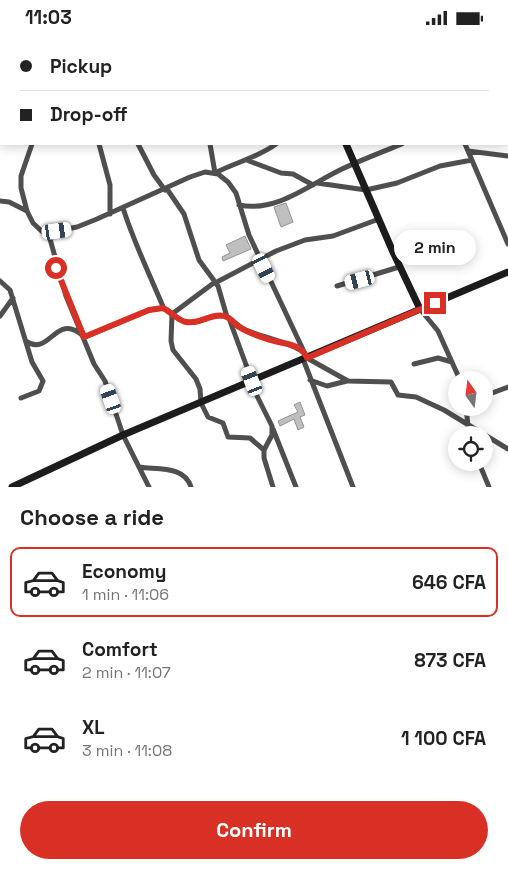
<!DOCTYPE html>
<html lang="en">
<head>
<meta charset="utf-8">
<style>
	:root { --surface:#fff; --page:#f2f2f2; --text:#222; --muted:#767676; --line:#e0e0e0; --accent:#d93025 }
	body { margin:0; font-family:"Space Grotesk",sans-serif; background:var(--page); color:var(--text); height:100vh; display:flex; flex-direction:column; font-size:19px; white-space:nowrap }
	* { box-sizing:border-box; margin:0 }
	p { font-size:16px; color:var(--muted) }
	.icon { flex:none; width:28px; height:28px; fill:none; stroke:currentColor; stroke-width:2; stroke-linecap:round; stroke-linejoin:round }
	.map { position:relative; height:452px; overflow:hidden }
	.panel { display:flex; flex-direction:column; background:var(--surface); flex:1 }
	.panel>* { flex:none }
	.banner { position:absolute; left:0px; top:0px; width:509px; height:110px; box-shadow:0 2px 12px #0003; display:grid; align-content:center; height:110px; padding:0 20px; background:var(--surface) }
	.needle { width:32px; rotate:346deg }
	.controls { position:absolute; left:448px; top:336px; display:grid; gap:10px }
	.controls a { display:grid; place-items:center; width:45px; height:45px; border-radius:50%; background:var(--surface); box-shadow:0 2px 12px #0003; font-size:25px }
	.end { position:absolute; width:22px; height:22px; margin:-11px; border:6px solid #d93025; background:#fff; box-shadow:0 0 0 2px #fff }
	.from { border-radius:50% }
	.bubble { position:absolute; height:35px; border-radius:18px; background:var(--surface); box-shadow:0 2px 12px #0003; font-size:16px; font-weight:700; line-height:35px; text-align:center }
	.car { position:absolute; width:15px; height:30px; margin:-15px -8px; border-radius:6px; box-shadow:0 0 4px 1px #0007; background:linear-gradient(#fff 24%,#345 0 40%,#fff 0 76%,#345 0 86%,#fff 0) }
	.banner b { display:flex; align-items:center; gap:18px; height:48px; font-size:19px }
	.banner b+b { border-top:1px solid var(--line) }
	.banner i { width:12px; height:12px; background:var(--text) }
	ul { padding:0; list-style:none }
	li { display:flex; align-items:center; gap:15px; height:70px; margin:0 10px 8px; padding:0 10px; border:2px solid transparent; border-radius:10px }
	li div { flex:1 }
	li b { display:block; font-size:19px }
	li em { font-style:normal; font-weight:700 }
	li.on { border-color:var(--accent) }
	li>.icon { width:45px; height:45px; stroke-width:1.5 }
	h2 { padding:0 20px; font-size:22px; line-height:60px }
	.action { display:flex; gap:10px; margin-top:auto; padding:10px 20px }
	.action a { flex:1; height:58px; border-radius:30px; background:var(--accent); color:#fff; font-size:20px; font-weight:700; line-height:58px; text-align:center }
	.status { display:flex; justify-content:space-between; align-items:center; height:35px; padding:0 25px; background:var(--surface); direction:ltr }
	.status svg { height:14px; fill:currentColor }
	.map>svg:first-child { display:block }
</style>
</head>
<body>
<div class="status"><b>11:03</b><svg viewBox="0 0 49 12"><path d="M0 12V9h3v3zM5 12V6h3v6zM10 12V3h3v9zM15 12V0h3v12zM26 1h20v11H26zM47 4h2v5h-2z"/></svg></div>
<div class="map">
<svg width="508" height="452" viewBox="0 0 508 452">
	<rect width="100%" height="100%" fill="#fff"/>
	<path fill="#bfbfbf" stroke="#939393" d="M286,168L293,187L281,192L274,172Z
		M245,201L251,214L223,226L222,222L230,218L226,210Z
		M300,367L305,380L300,382L304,392L298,395L294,384L280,391L278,386L298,377L294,370Z"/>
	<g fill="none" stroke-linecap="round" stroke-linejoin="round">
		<path stroke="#4f4f4f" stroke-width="5" d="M52,0V1
			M162,0L163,1
			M25,1L28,0
			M316,1L317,0
			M455,1L458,0
			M0,15L1,14
			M32,109L21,141V153L27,176L33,188L50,204L66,261L94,329L105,346L123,400L149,452
			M99,109L110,150V179
			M138,109L154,140L165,155
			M210,109L215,138C236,127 257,123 276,109
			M465,109L508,209
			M468,116L508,121
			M249,126L281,138L293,139L313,150
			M317,148L366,155L397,148L440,131L472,125
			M167,154L184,179L199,225L218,251L227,282
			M0,166L9,167L27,176
			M239,170C277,178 310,149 342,134C361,125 382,117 402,109
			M123,173C134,208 150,240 164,274
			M50,204L52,197L77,192L97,184L190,142L205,137L218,139L228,147L236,158L249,200L307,323L348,346L391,347L398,360L416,362L444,375L508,414
			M0,246L10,255L32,327L43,346L39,356L21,363
			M215,247L172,279L171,306L173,315L196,344L200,354L201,368L208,382L223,388L228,402L250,403L264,415
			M215,248L276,216L305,205L333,201L379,184
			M337,251L399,232
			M420,274L438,296L460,345
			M0,281L13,263
			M230,286L252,346
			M85,302L149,275L163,273C170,277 175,283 183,286C198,292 209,278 224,281C232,283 238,292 246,295C264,303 290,307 303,317
			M26,306C49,323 56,276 83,301
			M303,324L353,452
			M414,329L438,323L452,327
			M310,345L327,351L347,346
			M250,347L272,391V400L264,415V423L273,452
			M484,361L508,352
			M466,372L469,400
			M273,394L296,452
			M479,428L489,452
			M139,432C157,435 184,430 191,452"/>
		<path stroke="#1c1c1c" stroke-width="7" d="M306,0L307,1
			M346,109L393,217L420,274
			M12,452L123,400L508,237"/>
	</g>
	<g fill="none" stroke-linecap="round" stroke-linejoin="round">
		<path stroke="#d93025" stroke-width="6" d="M56,233L84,302L149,275L163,273C172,277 177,285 186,287C200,290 214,276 227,282C231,284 235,289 239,292C247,297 258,301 267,304C280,309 301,307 307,323L435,268"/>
	</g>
</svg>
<div class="controls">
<a><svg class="needle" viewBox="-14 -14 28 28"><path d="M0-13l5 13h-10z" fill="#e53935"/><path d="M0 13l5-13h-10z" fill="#767676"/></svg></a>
<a><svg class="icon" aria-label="locate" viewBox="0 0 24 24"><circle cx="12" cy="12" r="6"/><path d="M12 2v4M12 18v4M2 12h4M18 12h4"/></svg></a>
</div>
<i class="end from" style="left:56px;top:233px"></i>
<i class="end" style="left:435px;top:268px"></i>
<div class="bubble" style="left:394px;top:195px;width:82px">2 min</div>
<i class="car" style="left:57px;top:196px;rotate:82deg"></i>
<i class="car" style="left:264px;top:233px;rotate:154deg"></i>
<i class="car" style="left:360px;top:245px;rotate:256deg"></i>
<i class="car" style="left:252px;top:346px;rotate:339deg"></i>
<i class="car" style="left:111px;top:364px;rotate:341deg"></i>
<div class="banner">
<b><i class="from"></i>Pickup</b>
<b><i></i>Drop-off</b>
</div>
</div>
<section class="panel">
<h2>Choose a ride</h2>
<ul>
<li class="on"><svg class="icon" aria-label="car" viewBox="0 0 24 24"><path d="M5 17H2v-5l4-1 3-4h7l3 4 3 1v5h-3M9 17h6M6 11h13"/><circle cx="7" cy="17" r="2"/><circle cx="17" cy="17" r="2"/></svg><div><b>Economy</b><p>1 min · 11:06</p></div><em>646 CFA</em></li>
<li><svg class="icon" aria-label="car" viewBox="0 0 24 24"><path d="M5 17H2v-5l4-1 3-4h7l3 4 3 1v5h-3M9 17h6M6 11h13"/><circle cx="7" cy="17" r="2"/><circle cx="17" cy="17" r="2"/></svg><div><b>Comfort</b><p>2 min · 11:07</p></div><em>873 CFA</em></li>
<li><svg class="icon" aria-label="car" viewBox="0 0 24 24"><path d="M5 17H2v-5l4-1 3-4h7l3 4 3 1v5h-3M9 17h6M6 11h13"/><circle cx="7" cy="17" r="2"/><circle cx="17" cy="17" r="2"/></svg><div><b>XL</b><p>3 min · 11:08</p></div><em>1 100 CFA</em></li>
</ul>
<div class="action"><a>Confirm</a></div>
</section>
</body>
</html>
